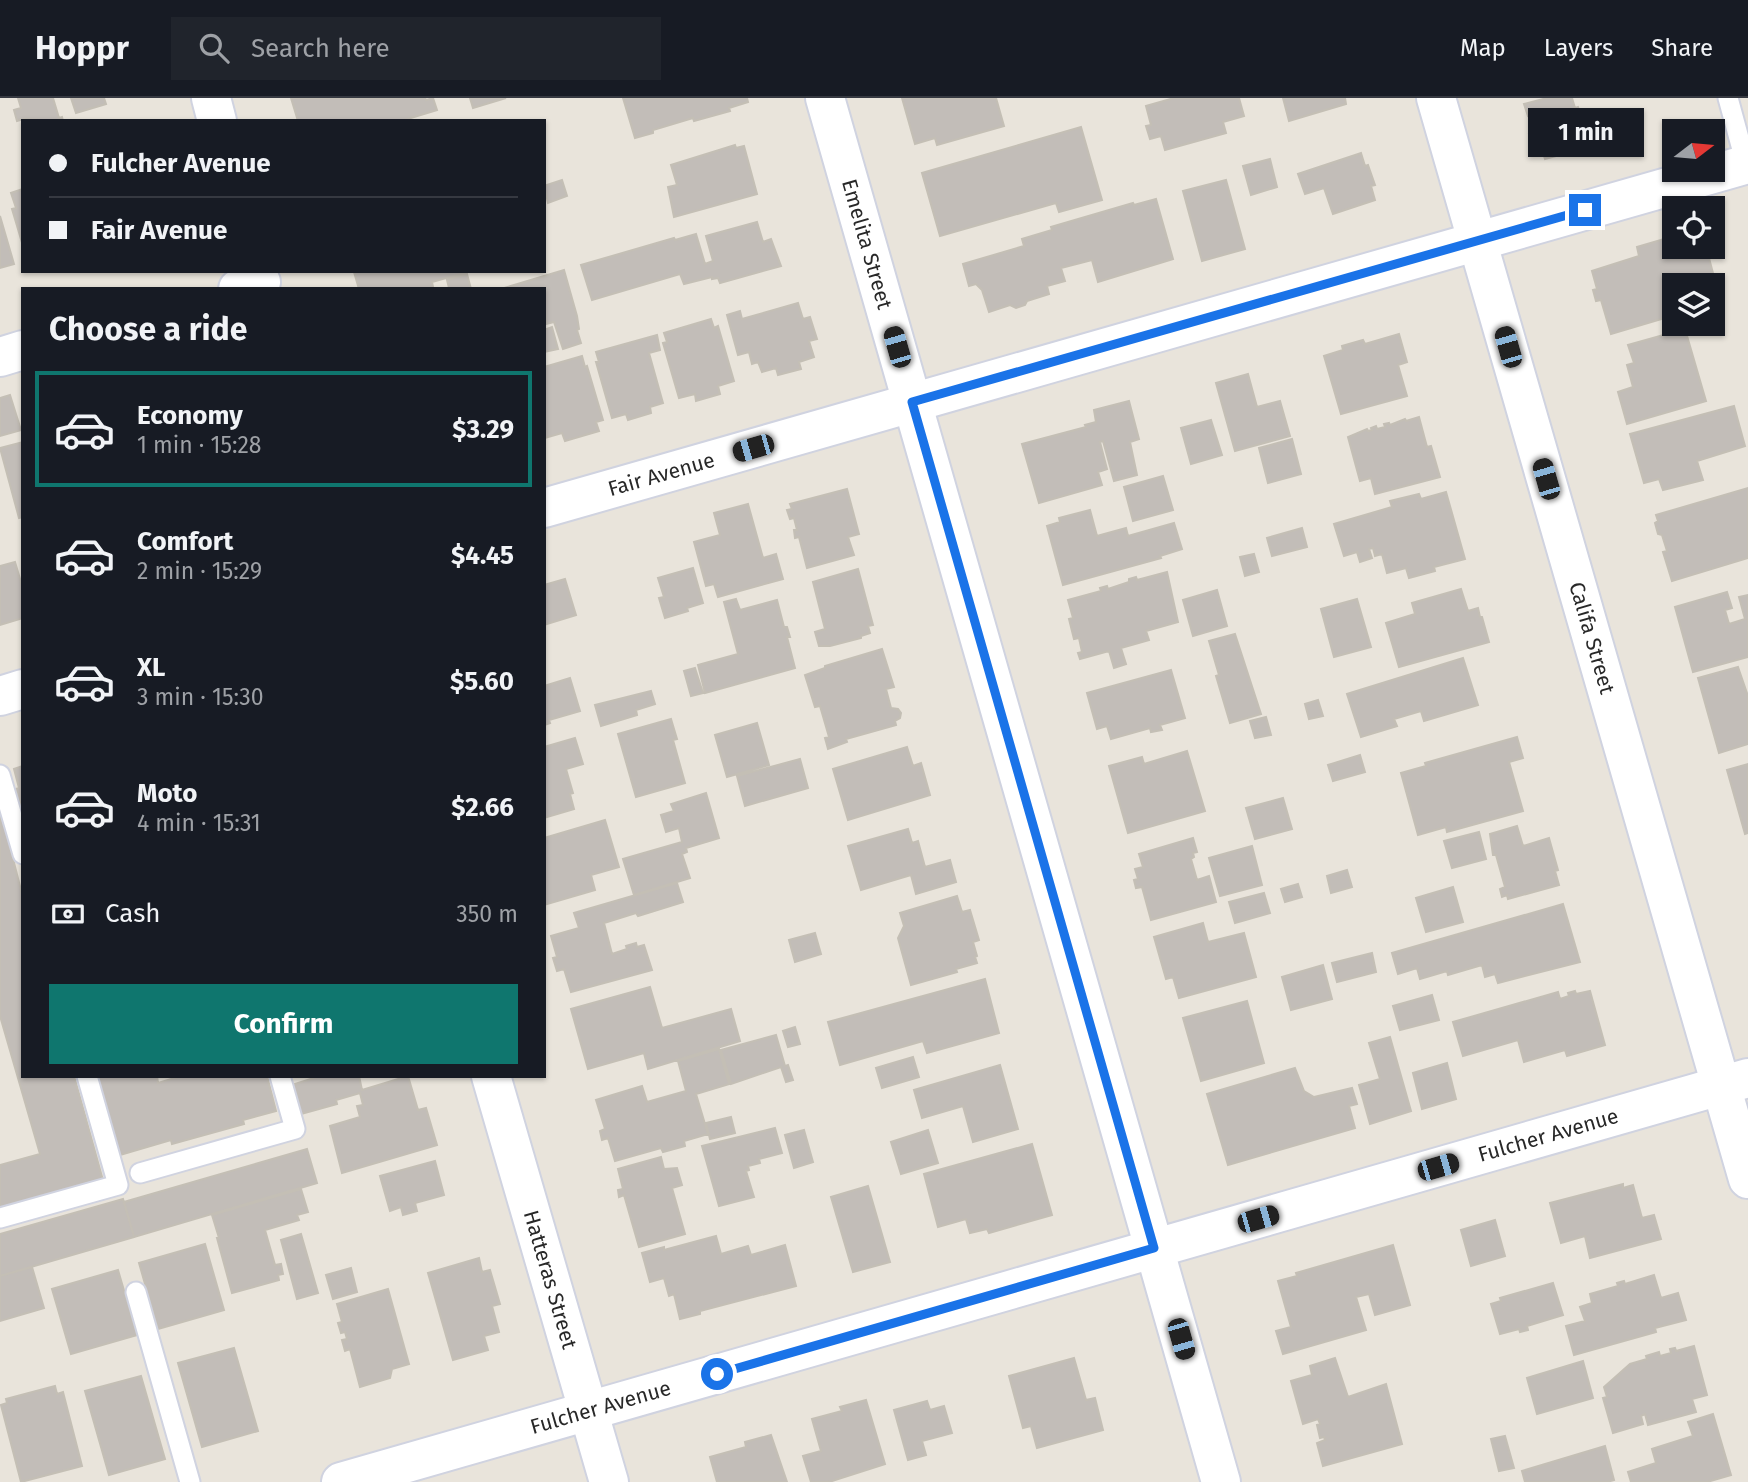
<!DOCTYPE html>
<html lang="en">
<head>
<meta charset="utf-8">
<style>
	:root { --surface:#171b24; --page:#20242c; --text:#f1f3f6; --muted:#9ea1a6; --line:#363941; --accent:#0f766e }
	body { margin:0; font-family:"Fira Sans",sans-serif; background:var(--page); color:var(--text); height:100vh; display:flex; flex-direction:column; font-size:26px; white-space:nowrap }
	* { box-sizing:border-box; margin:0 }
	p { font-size:23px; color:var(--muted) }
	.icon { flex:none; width:38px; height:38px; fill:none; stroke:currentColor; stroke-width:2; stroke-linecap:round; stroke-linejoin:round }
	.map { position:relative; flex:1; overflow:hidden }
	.details { position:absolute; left:21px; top:189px; width:525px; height:791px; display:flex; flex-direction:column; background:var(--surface); border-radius:0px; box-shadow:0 2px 5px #0004 }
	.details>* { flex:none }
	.top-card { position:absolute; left:21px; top:21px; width:525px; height:154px; border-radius:0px; box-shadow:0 2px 5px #0004; display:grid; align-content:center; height:154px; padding:0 28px; background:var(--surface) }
	.needle { width:46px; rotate:74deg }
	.tools { position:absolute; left:1662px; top:21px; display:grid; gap:14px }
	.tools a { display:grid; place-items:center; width:63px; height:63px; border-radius:0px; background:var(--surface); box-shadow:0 2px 5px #0004; font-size:35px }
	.end { position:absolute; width:32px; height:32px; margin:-16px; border:9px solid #1a73e8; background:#fff; box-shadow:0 0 0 4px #fff }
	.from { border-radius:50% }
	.bubble { position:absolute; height:49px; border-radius:0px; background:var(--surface); box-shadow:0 2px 5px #0004; font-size:23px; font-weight:700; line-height:49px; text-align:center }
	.car { position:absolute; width:21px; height:42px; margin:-21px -10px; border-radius:9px; box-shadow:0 0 5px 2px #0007; background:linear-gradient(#222 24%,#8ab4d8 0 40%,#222 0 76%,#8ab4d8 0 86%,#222 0) }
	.top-card b { display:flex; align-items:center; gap:24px; height:66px; font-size:26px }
	.top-card b+b { border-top:2px solid var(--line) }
	.top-card i { width:18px; height:18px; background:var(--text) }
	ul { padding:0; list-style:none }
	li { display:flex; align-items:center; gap:21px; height:116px; margin:0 14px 10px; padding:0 14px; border:4px solid transparent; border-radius:0px }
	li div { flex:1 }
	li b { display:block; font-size:26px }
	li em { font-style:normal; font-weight:700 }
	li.selected { border-color:var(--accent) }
	li>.icon { width:63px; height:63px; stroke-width:1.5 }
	h2 { padding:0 28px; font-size:32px; line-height:84px }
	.pay { display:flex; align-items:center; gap:18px; height:77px; padding:0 28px; font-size:26px }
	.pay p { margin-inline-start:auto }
	.cta { display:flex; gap:14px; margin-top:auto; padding:14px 28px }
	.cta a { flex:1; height:80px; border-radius:0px; background:var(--accent); color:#fff; font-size:28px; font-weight:700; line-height:80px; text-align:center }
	header { display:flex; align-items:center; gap:42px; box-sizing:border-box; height:98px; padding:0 35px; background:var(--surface); border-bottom:2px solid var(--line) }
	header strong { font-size:33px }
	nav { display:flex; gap:38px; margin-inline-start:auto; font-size:24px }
	.search { width:490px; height:63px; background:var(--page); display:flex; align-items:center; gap:18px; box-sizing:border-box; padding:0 24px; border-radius:0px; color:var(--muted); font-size:26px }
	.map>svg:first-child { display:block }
</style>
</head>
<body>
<header>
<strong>Hoppr</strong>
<div class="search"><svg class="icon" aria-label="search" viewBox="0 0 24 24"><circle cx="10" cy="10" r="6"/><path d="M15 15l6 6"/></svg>Search here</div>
<nav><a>Map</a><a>Layers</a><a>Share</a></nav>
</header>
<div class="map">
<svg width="1748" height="1384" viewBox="0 0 1748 1384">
	<rect width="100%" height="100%" fill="#e9e4db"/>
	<path fill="#c2bdb8" stroke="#c4bfb5" stroke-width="2" d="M18,0H53L59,20L62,19L63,23L24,21L17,23L14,12L21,10Z
		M71,0H104L106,6L76,15Z
		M291,0H425L426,2L433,0L437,12L401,23H298Z
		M470,0H506L473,10Z
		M623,0H747L748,4L729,10L730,13L694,23L693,20L653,32V35L635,40Z
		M902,0H996L1004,28L937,47L935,40L915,46Z
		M1174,0H1239L1244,18L1223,24L1226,35L1165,52L1161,38L1150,41L1146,28L1151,27L1146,8Z
		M1283,0H1345L1346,6L1289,23Z
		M1547,0H1572L1575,10L1578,9L1580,15L1588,13L1593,31L1607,27L1611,43L1545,61L1543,55L1535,57L1529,36L1537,33L1533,17L1528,18L1524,6Z
		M1081,29L1102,102L1059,114L1056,105L940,138L922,75Z
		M735,47L736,50L744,48L757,96L674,119L668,89L677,87L671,67Z
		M1361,55L1365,68L1368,67L1375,87L1371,88L1375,102L1333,116L1324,90L1305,96L1298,76Z
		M1270,61L1277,89L1251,97L1243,68Z
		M562,82L567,98L548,105L544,88Z
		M1226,82L1245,151L1202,163L1183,93Z
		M23,91V148L12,111L16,110L11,95Z
		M1156,101L1173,161L1098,184L1092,162L1061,170L1065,183L1047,188L1049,196L1027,203L1025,207L1016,210L1010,207L989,214L982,192L976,186L969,188L963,166L1024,148L1022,141L1052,132L1051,129L1133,105L1134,107Z
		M0,118L14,166L0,170Z
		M757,124L763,144L771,141L781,168L720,185L718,180L712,181V179L684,186L680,176L592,202L581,167L674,140L675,142L696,136L705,166L713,163L706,138Z
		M1671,139L1674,149H1706L1713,175L1691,182L1692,187H1675V217L1611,236L1601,202L1596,203L1593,192L1597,191L1592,173L1639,158L1637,149Z
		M564,172L577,218L579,231L577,232L581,245L563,251L554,224L546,226L544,191H501Z
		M359,173H471L432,184L433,189L426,191H359L354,174Z
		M467,176L471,191H445L449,190L447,182Z
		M798,205L803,221L810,219L817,241L809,243L814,259L799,264L801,271L778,277L776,270L762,274L758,264L752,266L749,254L738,257L727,217L740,213L742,221Z
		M711,221L714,230L718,228L734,283L718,288L720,296L696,303L695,296L679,300L663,245L667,244L664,235Z
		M552,229L558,251L544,254V232Z
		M1685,231L1706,303L1627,326L1618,294L1633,289L1627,267L1634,265L1628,247Z
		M1399,236L1407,264L1398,267L1407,298L1341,316L1324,258L1343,252L1342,248L1363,242L1365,246Z
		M657,237L660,252L649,255L663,305L650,309L651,315L628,322L626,316L612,320L596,264H599L596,254Z
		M582,258L585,269L587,268L603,322L596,324L599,333L565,343L562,335L545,340L544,269Z
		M1248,276L1257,309L1280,303L1290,338L1235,353L1216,285Z
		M10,297L21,332L0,338V300Z
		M1129,303L1139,341L1130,344L1137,377L1114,383L1103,343L1100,344L1107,371L1098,374L1102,387L1039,405L1022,346L1086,329L1085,327L1096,324L1094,312Z
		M1734,308L1745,348L1697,363L1703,382L1663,392L1659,381L1644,385L1630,336Z
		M1419,319L1427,349L1431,348L1440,379L1375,396L1371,380L1360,383L1348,339L1367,331L1368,333L1372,332L1371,330L1376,328L1377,331L1385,329L1384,326L1389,325L1390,327L1405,321L1406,323Z
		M1211,322L1222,357L1191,366L1181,330Z
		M1292,341L1301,376L1268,385L1259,350Z
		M23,344V419L19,420L0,350Z
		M1163,378L1173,412L1133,423L1124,389Z
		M1748,390V460L1672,483L1663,454L1667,453L1662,437L1658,436L1655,425L1658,423L1656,417Z
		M847,391L859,436L848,439L854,457L807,470L799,439L795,440L794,432H797L794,420L790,421L787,412L792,411L790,406Z
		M1446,394L1465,461L1434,469L1435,473L1409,480L1406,470L1387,475L1382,456L1375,458L1373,450L1369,451L1372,460L1360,464L1357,454L1344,458L1334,426L1392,409L1390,403L1419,396L1421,401Z
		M748,406L763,460L776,456L783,481L718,499L714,486L706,488L694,444L720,437L714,415Z
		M1090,412L1097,438L1126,430L1128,438L1174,425L1182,451L1160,458L1161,460L1063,487L1047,428L1060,424L1059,420Z
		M1302,430L1307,449L1272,458L1267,440Z
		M1254,456L1259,474L1245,478L1240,459Z
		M15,464L23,491V520L0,527V468Z
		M693,470L703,505L687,510L688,513L665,520L659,500L664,499L658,480Z
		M858,471L873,527L868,528L870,535L861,538V540L830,548H819L815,534L825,531L813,484Z
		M1167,474L1178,524L1146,533L1149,542L1121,550L1126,566L1114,570L1109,553L1080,561L1078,555L1082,554L1079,540L1074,541L1069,521L1073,520L1068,502L1101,493L1100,490L1107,488L1108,491L1129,484V481L1136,479L1137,482Z
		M565,481L576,517L544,527V487Z
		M1461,491L1468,513L1478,510L1480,519H1482L1489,544L1399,569L1386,525L1415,516L1412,505Z
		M1217,492L1227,528L1193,538L1183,502Z
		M1727,494L1732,510L1725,512L1729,526L1745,521L1739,499L1748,497V559L1693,574L1675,509Z
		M736,501L740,512L777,502L784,529H787L790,539H787L795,570L705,595L698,567L738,556L724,504Z
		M1357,501L1371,549L1334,559L1321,511Z
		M1235,536L1261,616L1230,625L1216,578L1219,577L1209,543Z
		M882,551L894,589L886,591L891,610L898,611L901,615L900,620L895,623L896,627L846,641L847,644L828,651L825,640L829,639L820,608L815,609L805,577L825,570V568Z
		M1463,560L1478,607L1424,623L1421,613L1394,621L1397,628L1361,639L1347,596Z
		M1738,569L1748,598V646L1719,655L1698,580Z
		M695,570L703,595L691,598L684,573Z
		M1171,572L1185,620L1160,627L1162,632L1151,634L1150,630L1111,641L1107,628L1097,631L1087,595Z
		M570,580L580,613L549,622L550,625L544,627V588Z
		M651,593L655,606L636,612L637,617L601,628L595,607Z
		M1318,602L1323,618L1309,621L1305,606Z
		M1266,619L1271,637L1255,640L1250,623Z
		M671,621L677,641L673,642L685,685L636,699L618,636Z
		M757,625L769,667L727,679L715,637Z
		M1517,639L1523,660L1509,664L1523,713L1447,734L1446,729L1418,737L1401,675L1426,668L1425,665Z
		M575,640L583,666L566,671L573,695L570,696L574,711L544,720V649Z
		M907,649L913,668L921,665L930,697L848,722L833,671Z
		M1187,653L1205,713L1128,735L1109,668L1142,659L1144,666Z
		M1360,657L1365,674L1333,683L1328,667Z
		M800,661L808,690L745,708L737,678Z
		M1748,666V735L1745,736L1727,672Z
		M23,668V714L16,691L19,690L14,671Z
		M706,695L719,740L686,750L687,754L682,756L690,780L634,797L623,761L682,744L679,730L666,734L661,717L674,713L671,706Z
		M1283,700L1292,731L1255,741L1246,710Z
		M0,710L23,800V978H74L104,1086L52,1100L51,1096L0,1110V1067L40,1056L0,918Z
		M605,722L619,769L591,777L595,792L544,807V740Z
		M1517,728L1523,748L1549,740L1558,772L1555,773L1559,787L1508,801L1507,797L1502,799L1500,791L1505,789L1496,757H1493L1490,736Z
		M908,731L912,745L918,743L925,769L950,762L956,784L916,796L911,777L861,792L848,748Z
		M1479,734L1486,761L1452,770L1444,743Z
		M1193,740L1197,754L1193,755L1194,759L1191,761L1197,782L1209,778L1216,804L1151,822L1142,789L1136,790L1134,782L1138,781L1135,771L1143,769L1139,756Z
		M1252,748L1262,787L1220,798L1209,760Z
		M1347,772L1352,789L1331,795L1327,778Z
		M677,785L683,804L638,818L636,815L604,825L612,856L627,851L626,848L636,845L637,849L644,847L652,872L571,894L564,871L557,873L553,860L557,859L551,838L579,830L574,815Z
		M1298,786L1302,799L1285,804L1281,791Z
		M1453,789L1463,824L1426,834L1416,800Z
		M1264,795L1270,815L1235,825L1229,804Z
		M957,798L962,814L970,812L979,842L973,844L977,858L975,859L977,865L956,871L957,874L911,887L898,840L904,828L900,815Z
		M1563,806L1580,864L1498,885L1495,876L1485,879L1482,867L1448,877L1447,873L1420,881L1417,870L1398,876L1392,855Z
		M1203,825L1208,844L1244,835L1256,879L1179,900L1173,879L1166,881L1154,839Z
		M815,835L821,856L795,864L789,842Z
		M1372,855L1376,874L1337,884L1332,865Z
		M1323,867L1332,901L1291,912L1282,879Z
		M985,881L999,935L927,955L923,943L840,967L828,924Z
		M650,889L662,930L731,911L740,943L648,971L644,955L588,971L571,911Z
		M1575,893L1576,896L1590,893L1605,947L1567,958L1565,952L1524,964L1518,942L1463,958L1453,924L1558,894L1560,901L1569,898L1568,895Z
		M1432,897L1439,922L1400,932L1393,908Z
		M1247,903L1264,965L1201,983L1183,920Z
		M795,929L800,946L788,949L783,933Z
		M776,937L785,968L788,967L793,982L786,984L781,969L731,986L721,952Z
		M1390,939L1411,1013L1370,1026L1359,987L1380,981L1369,945Z
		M719,951L729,986L696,996L708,1036L684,1043L685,1048L663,1054L661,1050L615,1063L608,1040L602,1042L600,1033L605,1031L596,1002L642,988L647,1004L686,993L678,963Z
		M913,959L919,979L882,990L876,970Z
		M1447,965L1456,1001L1422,1011L1413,975Z
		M1000,967L1018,1031L973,1044L963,1008L922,1020L914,992Z
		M1295,970L1304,993L1314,999L1352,990L1357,1006L1349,1008L1355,1030L1228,1067L1207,996Z
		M97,978H157L158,985L181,978H267L276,1013L243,1022L244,1026L172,1046L171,1042L120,1057Z
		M320,978H359L362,992L408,978L418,1012L426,1010L437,1047L342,1075L330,1028L360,1019L357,1008L363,1007L360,995L336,1002L337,1006L301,1016L292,987Z
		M731,1019L735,1035L710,1041L706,1025Z
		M775,1030L782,1055L759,1061L760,1065L748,1068L749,1072L746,1073L754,1099L719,1108L702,1048Z
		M804,1032L813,1064L794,1070L785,1037Z
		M928,1032L938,1065L901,1076L891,1044Z
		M1032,1046L1052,1117L989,1135L987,1131L970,1135L966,1121L938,1129L924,1076Z
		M307,1051L317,1085L134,1139L124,1104Z
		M661,1059L664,1071L677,1070L682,1087L672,1090L685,1136L639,1149L624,1097L619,1099L618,1092L623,1091L618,1071Z
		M435,1063L444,1097L415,1105L417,1113L403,1117L401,1109L390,1113L380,1078Z
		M1623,1086V1090L1633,1087L1642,1120L1654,1117L1661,1141L1590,1160L1585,1138L1561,1145L1550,1105Z
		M868,1088L890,1164L853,1174L831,1099Z
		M301,1091L308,1114L297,1117L299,1122L265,1132L275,1167L281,1166L283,1176L278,1177L279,1182L232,1195L217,1140H219L212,1117Z
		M123,1101L134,1139L0,1178V1136Z
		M1495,1122L1505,1158L1471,1168L1461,1132Z
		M301,1136L318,1195L297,1201L281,1142Z
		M716,1138L721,1156L748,1148L751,1157L785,1147L796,1188L700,1213V1216L680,1221L674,1196L669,1198L664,1180L650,1184L642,1155L664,1149V1152Z
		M205,1146L224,1212L158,1231L139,1165Z
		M1393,1147L1410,1207L1375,1217L1369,1196L1356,1199L1366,1232L1283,1256L1276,1233L1291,1229L1278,1183L1297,1178L1296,1175Z
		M479,1160L482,1174L490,1172L500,1206L492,1208L499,1234L484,1238L488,1252L453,1262L428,1175Z
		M32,1169L44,1210L0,1223V1178Z
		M351,1170L357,1194L333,1201L326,1177Z
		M118,1172L137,1237L71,1256L52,1191Z
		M1654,1177L1661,1200L1678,1195L1686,1222L1655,1230L1656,1234L1574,1257L1566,1228L1585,1223L1580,1209L1592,1205L1590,1196L1618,1188L1617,1185L1624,1183L1625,1186Z
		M1553,1185L1563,1217L1527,1228L1528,1232L1520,1234L1519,1231L1500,1236L1491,1206L1501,1203L1500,1200Z
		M388,1191L409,1266L392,1271L390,1280L360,1289L350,1251L345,1253L342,1242L347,1241L345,1234L341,1235L338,1225L342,1224L337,1206Z
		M1694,1248L1707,1297L1692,1301L1696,1314L1648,1327L1645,1316L1641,1318L1643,1326L1613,1335L1603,1300L1607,1299L1604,1289L1630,1266L1647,1261L1646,1258L1659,1254L1660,1258L1671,1255L1670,1251L1675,1250L1676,1253Z
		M234,1250L258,1333L202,1349L178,1265Z
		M1074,1260L1086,1302L1095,1300L1103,1332L1037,1350L1031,1328L1023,1330L1009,1278Z
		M1335,1260L1348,1299L1386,1286L1402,1346L1323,1368L1317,1345L1325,1342L1324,1339L1320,1340L1317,1327L1320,1326L1318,1321L1303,1326L1291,1283L1312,1277L1310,1268Z
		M1583,1263L1593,1300L1537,1316L1527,1280Z
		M141,1278L165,1361L109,1377L85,1293Z
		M55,1288L57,1296L63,1294L82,1368L21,1384L1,1307L7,1305L6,1301Z
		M866,1302L885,1366L829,1384H811L803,1358L821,1353L812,1321L842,1313L840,1309Z
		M927,1303L930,1312L944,1308L952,1335L922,1343L926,1357L908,1362L894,1312Z
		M1713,1316L1731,1377L1707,1384H1631L1628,1374L1656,1365L1652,1351L1693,1338L1688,1324Z
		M771,1337L787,1384H717L710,1359L746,1349L745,1344Z
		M1505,1338L1514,1370L1499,1373L1491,1341Z
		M1605,1348L1614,1382L1607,1384H1525L1522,1373Z"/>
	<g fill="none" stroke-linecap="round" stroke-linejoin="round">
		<g stroke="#d0d3e0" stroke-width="23">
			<path id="service" d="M1728,0L1746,66
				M0,677L23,756
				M140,1075L295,1031L280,978
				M0,1120L118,1087L87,978
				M136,1194L190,1384"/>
		</g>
		<g stroke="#d0d3e0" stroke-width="42">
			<g id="minor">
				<path d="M211,0L217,23"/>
				<path id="s1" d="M825,0L1221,1384"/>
				<path id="s2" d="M1436,0L1748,1081"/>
				<path d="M238,191L261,184"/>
				<path d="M0,259L23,252"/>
				<path id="s3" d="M544,410L1748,66"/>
				<path d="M0,598L23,591"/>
				<path id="s4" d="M491,978L609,1384"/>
				<path id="s5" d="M341,1384L1748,980"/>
			</g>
		</g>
		<use href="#service" stroke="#fff" stroke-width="19"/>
		<use href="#minor" stroke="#fff" stroke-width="38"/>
	</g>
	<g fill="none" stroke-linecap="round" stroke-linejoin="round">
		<path stroke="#1a73e8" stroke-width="9" d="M717,1276L1154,1150L912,304L1585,112"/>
	</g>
	<g text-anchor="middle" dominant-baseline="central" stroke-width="5" stroke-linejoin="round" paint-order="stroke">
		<g font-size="21" fill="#282828" stroke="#fff">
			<text stroke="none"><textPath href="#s1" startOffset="152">Emelita Street</textPath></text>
			<text stroke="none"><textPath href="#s3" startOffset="122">Fair Avenue</textPath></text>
			<text stroke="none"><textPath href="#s2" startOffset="562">Califa Street</textPath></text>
			<text stroke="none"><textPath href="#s5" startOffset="1256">Fulcher Avenue</textPath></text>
			<text stroke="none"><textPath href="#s4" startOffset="212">Hatteras Street</textPath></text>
			<text stroke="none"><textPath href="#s5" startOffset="270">Fulcher Avenue</textPath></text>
		</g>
	</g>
</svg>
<div class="tools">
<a><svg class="needle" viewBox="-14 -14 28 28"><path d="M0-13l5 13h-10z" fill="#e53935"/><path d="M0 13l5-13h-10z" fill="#9ea1a6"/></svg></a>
<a><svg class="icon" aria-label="locate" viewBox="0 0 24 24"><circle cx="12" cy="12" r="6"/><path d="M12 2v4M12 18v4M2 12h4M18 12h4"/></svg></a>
<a><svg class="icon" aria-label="layers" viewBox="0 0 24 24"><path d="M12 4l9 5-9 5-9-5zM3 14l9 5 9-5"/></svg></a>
</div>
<i class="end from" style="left:717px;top:1276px"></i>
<i class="end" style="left:1585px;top:112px"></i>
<div class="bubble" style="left:1528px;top:10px;width:116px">1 min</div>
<i class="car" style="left:897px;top:249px;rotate:344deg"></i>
<i class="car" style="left:1508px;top:249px;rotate:344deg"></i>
<i class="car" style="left:753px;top:350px;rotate:254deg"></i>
<i class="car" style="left:1546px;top:381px;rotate:344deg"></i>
<i class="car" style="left:1438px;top:1069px;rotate:74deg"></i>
<i class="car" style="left:1258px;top:1121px;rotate:74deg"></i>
<i class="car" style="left:1181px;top:1241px;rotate:164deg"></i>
<div class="top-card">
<b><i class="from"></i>Fulcher Avenue</b>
<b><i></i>Fair Avenue</b>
</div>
<section class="details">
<h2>Choose a ride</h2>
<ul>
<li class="selected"><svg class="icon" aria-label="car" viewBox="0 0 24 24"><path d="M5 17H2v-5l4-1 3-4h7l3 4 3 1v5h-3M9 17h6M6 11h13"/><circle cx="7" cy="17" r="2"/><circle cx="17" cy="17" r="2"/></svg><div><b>Economy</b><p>1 min · 15:28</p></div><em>$3.29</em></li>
<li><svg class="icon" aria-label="car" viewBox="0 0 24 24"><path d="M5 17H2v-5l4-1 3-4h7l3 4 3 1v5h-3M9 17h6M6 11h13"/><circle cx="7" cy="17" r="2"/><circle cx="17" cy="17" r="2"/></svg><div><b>Comfort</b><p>2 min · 15:29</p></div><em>$4.45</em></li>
<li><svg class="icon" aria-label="car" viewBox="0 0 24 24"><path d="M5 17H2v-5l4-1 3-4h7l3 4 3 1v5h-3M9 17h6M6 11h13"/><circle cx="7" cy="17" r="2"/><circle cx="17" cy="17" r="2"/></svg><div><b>XL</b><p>3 min · 15:30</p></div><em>$5.60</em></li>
<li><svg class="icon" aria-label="car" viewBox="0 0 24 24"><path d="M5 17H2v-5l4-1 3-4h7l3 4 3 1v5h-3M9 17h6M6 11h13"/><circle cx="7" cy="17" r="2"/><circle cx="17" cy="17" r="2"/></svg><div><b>Moto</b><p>4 min · 15:31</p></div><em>$2.66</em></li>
</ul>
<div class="pay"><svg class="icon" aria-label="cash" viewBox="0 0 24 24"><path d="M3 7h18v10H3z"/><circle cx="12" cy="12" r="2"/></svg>Cash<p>350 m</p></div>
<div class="cta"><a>Confirm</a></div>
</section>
</div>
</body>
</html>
